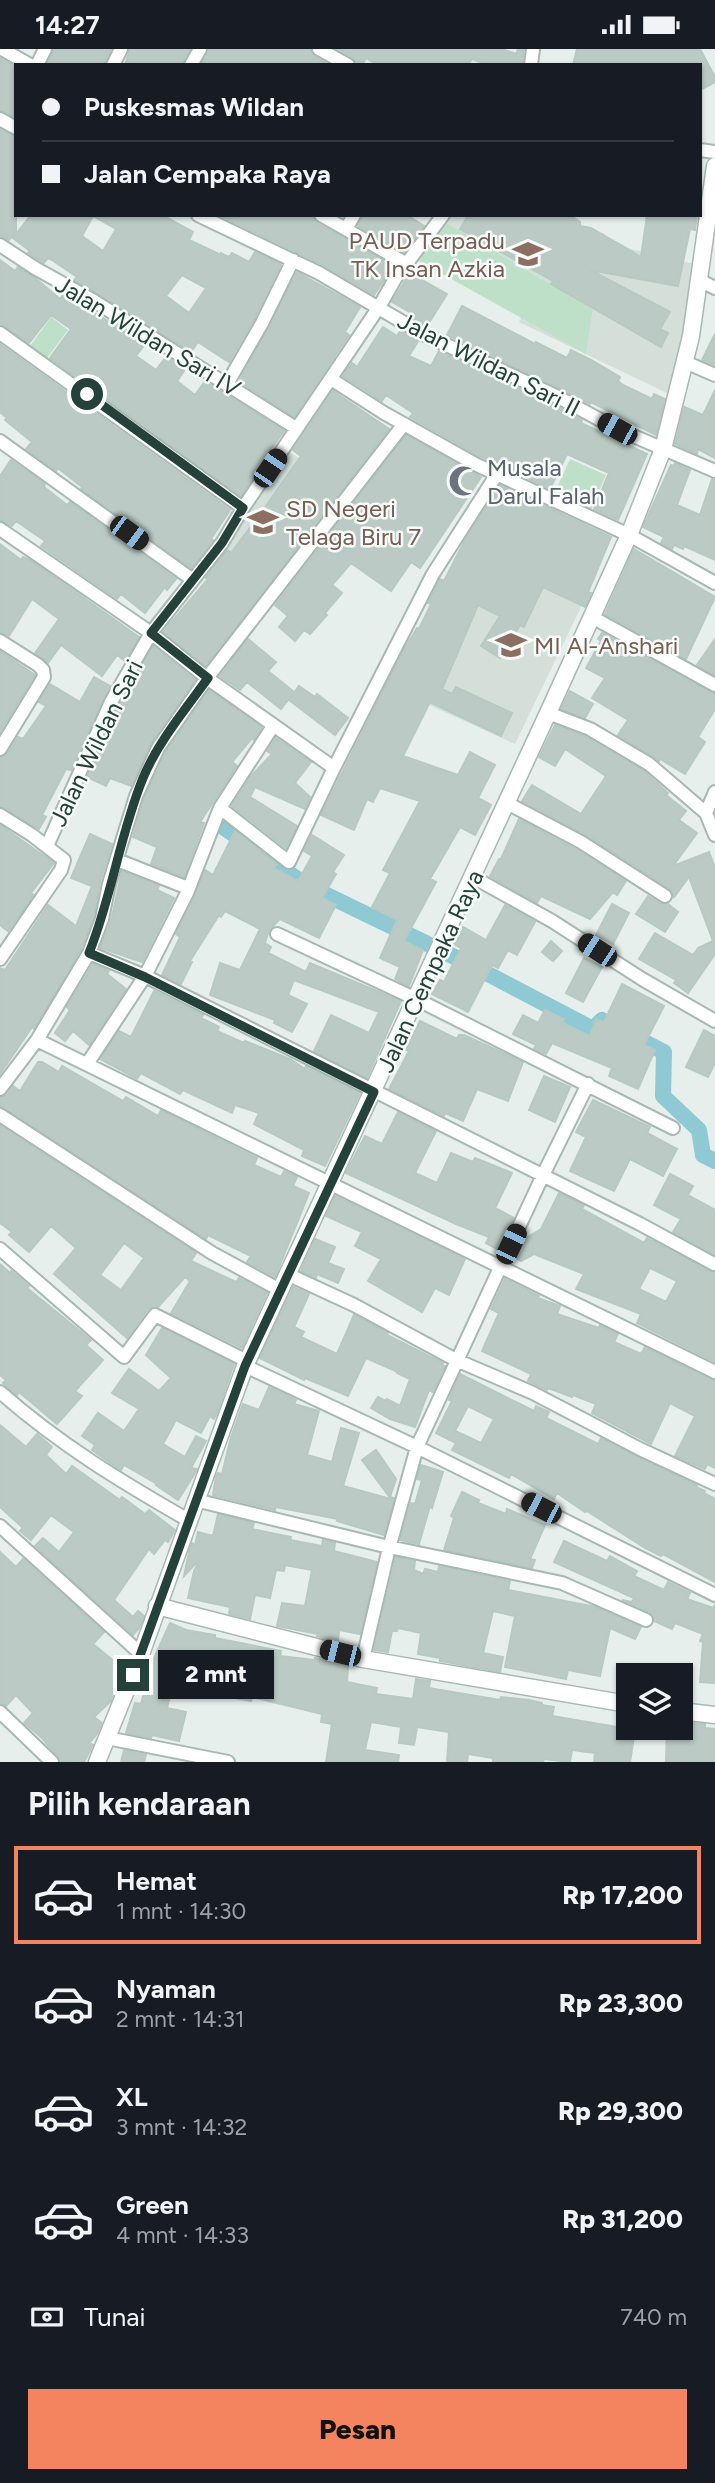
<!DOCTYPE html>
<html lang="id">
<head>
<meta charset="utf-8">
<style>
	:root { --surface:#171b24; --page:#20242c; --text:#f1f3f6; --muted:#9ea1a6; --line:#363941; --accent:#f4845f }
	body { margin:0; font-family:Figtree,sans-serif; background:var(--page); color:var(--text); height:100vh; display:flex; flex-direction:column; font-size:26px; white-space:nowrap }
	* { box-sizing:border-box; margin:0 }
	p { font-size:23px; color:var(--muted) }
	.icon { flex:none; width:38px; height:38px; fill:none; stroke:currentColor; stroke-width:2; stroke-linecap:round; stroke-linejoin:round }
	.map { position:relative; height:1713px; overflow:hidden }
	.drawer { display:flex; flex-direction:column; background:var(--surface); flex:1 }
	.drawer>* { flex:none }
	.hud { position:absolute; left:14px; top:14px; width:688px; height:154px; border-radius:0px; box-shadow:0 2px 5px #0004; display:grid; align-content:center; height:154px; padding:0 28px; background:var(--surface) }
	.buttons { position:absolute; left:616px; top:1614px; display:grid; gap:14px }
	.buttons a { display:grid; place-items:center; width:77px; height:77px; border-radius:0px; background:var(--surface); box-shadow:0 2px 5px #0004; font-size:35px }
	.end { position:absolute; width:32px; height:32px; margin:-16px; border:9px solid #24423a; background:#fff; box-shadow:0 0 0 4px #fff }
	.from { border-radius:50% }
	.bubble { position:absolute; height:49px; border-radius:0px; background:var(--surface); box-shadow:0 2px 5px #0004; font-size:23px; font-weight:800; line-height:49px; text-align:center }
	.car { position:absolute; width:21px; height:42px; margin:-21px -10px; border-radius:9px; box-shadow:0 0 5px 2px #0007; background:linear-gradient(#222 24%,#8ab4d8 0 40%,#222 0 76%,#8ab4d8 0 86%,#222 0) }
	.hud b { display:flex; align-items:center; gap:24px; height:66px; font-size:26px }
	.hud b+b { border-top:2px solid var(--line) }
	.hud i { width:18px; height:18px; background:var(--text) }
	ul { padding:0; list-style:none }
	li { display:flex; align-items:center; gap:21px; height:98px; margin:0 14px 10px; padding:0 14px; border:4px solid transparent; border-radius:0px }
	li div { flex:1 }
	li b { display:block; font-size:26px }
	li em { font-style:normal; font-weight:800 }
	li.selected { border-color:var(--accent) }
	li>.icon { width:63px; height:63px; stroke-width:1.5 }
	h2 { padding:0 28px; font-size:32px; line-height:84px }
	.pay { display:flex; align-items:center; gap:18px; height:77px; padding:0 28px; font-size:26px }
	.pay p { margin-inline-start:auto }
	.cta { display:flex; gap:14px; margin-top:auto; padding:14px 28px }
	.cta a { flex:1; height:80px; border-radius:0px; background:var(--accent); color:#111; font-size:28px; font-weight:800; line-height:80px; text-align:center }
	.status { display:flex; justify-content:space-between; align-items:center; height:49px; padding:0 35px; background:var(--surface); direction:ltr }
	.status svg { height:19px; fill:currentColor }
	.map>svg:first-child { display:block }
</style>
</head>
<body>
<div class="status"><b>14:27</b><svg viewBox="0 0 49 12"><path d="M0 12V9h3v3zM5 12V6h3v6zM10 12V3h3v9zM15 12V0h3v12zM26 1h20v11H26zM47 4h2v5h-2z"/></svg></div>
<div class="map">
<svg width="715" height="1713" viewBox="0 0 715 1713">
	<rect width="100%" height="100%" fill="#e6efeb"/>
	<path fill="#d4dfda" d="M447,166H551L575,179H591L631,200L694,215L690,285L671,346L519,273L542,230L441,174Z
		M290,403L321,424L233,541L208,521Z
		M510,494L592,535L515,695L429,656Z"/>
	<path fill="#bfe0c8" d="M443,172L553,237L587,180L595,184H604L586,305L419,212Z
		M51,268L68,281L47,309L30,297Z
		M570,410L606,426L591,461L554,445Z"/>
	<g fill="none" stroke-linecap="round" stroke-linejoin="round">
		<path stroke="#8ec9d4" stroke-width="16" d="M223,778L306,836L467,914L593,980L602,971L664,1003L663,1047L699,1081L703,1106L715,1112"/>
	</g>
	<path fill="#bbcac4" stroke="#b8c9c2" stroke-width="2" fill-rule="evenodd" d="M54,0H111L104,16H47Z
		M130,0H190L182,16H125Z
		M209,0H310L314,7L329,16H201Z
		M337,0H502L516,5L518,0H524L522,16H488L472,10L468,16H378L366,9L362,16H357L353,9Z
		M577,0H700L715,28V33L700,41V16H573Z
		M0,9L16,18V69L0,61Z
		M0,80L16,88V182L9,191L0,187Z
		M31,166H162L193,183L189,191L221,206V204L229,208L232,204L249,213L255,203L281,215L254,270L229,313L198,293L191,303L74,231L77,228L52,211L48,209L44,214L28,204L30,202L13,189ZM93,167L116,180L103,202L82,187ZM182,226L206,239L189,264L166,247Z
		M219,166H312L317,174L394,217L374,246L323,216Z
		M363,166H407L424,177L404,203L358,177Z
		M468,166H570L580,173V177L591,179L641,208L647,166H697L695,181L690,180L678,237L590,221L670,263L660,280L668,284L661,298L551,235L553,232L460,180Z
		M0,211L15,222L18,218L34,228L60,250L64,245L145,295L136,307L156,321L166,308L181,317L180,319L184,322L177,332L195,346L205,332L284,382L261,414L262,415L241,447L50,309L71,280L51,266L29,294L0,275Z
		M297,223L360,258L345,283L349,286L294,368L239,333Z
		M410,224L447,245L427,277L409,267L411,264L392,253Z
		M462,257L535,295L536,293L567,309L571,301L591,311L620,328L618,332L623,336L652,350L654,345L665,350L656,386L591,353L590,355L447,286Z
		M383,278L397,287L400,282L418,292L409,307L431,317L439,302L554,356L582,371L581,374L647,405L618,471L594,460L609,424L567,405L550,440L481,408L410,368L413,364L386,346L382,352L343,327L352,314L357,318Z
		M715,285V316L702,311Z
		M0,295L230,461L211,490L213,491L191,519L81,440L82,438L58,419L56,422L26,400L32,393L5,371L7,369L0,363Z
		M715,341V409L698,400L697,405L675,395L684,358L703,366Z
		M333,342L389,380L206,617L163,583L208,530L206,529L227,501L231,504L261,464L301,407L293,401Z
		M406,386L481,428L420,519L411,513L391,542L351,514L332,536L342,544L325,564L327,566L310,585L304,581L295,592L279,578L288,567L275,556Z
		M11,411L45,435L44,438L67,456L70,453L176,530L167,541L165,538L145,564L121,545L117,550L41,497L45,492L16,472L12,477L0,471V427Z
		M675,414L690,421L677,456L700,466L712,430L715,431V511L684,497L683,500L674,496L672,500L661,494L664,488L643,478L671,416L674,417Z
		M500,436L611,488L588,543L591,544L585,558L543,538L524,578L520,576L500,609L481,597L500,567L478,556L442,640L452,645L456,638L512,664L501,687L430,653L403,707L458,726L470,703L495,716L478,749L491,756L475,786L460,778L430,830L436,833L404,892L423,901L409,937L395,930L400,918L380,909L397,871L372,858L390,824L383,821L420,752L380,739L373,753L367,750L354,781L321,766L402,604L417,579L419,580L431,555L428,554L440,530L444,532L464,493Z
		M0,495L21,511L23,508L30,511L139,588L125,612L117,606L102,627L61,596L48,614L35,604L59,570L32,550L9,587L0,583Z
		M634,500L715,548L686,610L605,565Z
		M602,584L715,645V660L698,688L705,693L685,725L660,710L659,712L618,686L628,671L592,649L605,629L586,619L601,592L598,590Z
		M248,590L276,613L268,622L294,643L281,660L247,633L240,641L220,627Z
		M715,590V626L697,616Z
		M153,597L195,631L151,694L131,737L110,729L106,737L87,728L119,657Z
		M0,602L35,626L0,683Z
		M94,628L110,637L71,721L66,720L42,766L46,768L39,780L0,757V709L7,705L18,688L23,690L46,657L39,653L50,635L80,653Z
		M299,637L315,648L317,645L348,669L335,686L289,651Z
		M209,641L262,678L254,691L252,689L232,713L237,717L200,773L204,774L184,828L151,815L157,798L133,788L144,750L166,703Z
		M570,642L593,655L585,669L561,660Z
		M555,676L586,688L644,722L668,744L666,746L686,762L679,771L697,784L673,817L709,803L715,819V905L688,944L674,934L676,931L639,910L655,884L693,906L698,899L713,892L689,828L674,848L670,840L586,786L522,752L532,736L581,765L606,727L565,700L555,717L539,708Z
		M276,689L311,713L295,734L310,748L305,760L255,738L250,748L297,777L286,799L232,757L251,727L272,705L267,702Z
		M519,770L577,801L626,832L617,846L613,843L590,870L541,847L537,854L490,827L499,810H501Z
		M0,776L54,814L31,844L34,846L8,882L0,876Z
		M235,782L277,815L273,819L298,832L312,807L304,802L312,786L344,806L333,823L336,825L322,849L336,856L319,889L280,870L269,881L265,894L271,898L268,904L306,923L310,914L401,952L367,1029L314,1002L331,966L369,984L379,963L294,931L288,946L307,955L292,983L274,974L275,971L210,946L220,914L240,921L260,880L225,862L221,868L219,866L190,912L192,913L181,935L162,926L180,888L176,885L205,821L213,826Z
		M90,785L112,795L100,833L94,868L81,900L34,980L32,978L0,1025V919L5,921L48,856L76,877L92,837L71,829Z
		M122,822L159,837L157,841L174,849L142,913L100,899L111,872Z
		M648,847L661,855H668L678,863L665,883L636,865Z
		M612,855L629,864L613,895L596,886Z
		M505,856L535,873L517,906L508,901L498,919L492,916L468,963L432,945L440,931L444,933L461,899L454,895L463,878L486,891Z
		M551,892L562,902L553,912L542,903Z
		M584,909L602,918L583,953L566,944Z
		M93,915L109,922L107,925L126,940L89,996L73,982L65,992L55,984L70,961L67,958Z
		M622,935L664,957L644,996L655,1001L638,1040L609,1027L612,1019L552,994L546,1005L534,1000L536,996L513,985L523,966L538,974L545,961L564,970L562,974L590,987L596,970L604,973Z
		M154,942L203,966L201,969L219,978L217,982L244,994L245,992L290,1010L305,1020L306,1017L360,1044L325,1117L302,1107L304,1101L254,1075L259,1064L235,1056L232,1064L183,1041L180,1045L141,1024L137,1030L100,1010L119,982L131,988Z
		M420,972L457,990L459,986H464L523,1013L508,1052L477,1040L463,1072L445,1064L444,1067L389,1040L409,1002L406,1001Z
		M704,981L715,987V1014L708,1028L686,1018Z
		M38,1013H42L59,1023L62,1017L123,1052L126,1048L158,1067L161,1061L257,1109L254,1116L281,1128L284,1122L297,1128L293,1137L309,1144L275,1228L247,1213L251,1207L208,1186L206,1190L0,1057V1049L7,1046L13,1037L20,1042Z
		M544,1027L570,1038L555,1073L529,1061Z
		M593,1051L650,1078L647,1084L677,1100L663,1127L630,1110L614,1142L570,1122L586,1088L576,1083Z
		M398,1063L436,1082L415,1124L437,1134L451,1104L473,1113L475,1109L512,1124L495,1159L514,1169L499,1201L486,1194L489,1188L456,1175L346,1124L365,1087L382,1095Z
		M0,1076L196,1204L191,1212L236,1233L239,1229L267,1244L242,1299L171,1264L190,1232L185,1228L158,1258L148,1260L127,1289L54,1225L76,1199L51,1177L29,1203L9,1186L12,1183L0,1174ZM124,1194L144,1209L121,1241L100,1226Z
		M670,1125L693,1137L688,1146L715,1161V1206L673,1183L681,1170L654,1156Z
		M559,1144L584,1156L582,1160L644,1194L647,1189L715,1224V1313L637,1274L641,1265L576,1240L584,1225L534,1205L521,1212L515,1208L523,1191L541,1180ZM650,1219L677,1232L666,1253L639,1240Z
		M335,1147L465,1210L449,1246L435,1239L422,1263L368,1232L381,1210L355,1197L362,1183L326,1167Z
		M315,1190L335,1198L328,1214L344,1220L338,1234L317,1225L316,1229L301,1222Z
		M0,1215L10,1224L11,1222L29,1237L27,1239L91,1291L86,1296L103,1311L75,1342L82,1347L57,1375L19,1343L17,1346L3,1334L6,1331L0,1326Z
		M505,1230L539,1247L538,1249L560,1257L557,1265L599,1279L600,1276L618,1285L614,1293L641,1305L645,1298L715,1332V1419L707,1415L705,1420L675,1407L695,1367L670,1354L651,1395L592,1364L596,1355L573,1346L572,1348L548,1339L547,1341L528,1332L531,1325L482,1302L499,1264L491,1260Z
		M293,1238L309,1245L294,1278L304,1283L301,1288L337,1305L354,1266L388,1284L387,1286L443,1314L442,1316L445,1317L433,1343L429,1341L415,1378L390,1370L371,1359L378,1348L386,1352L387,1350L400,1357L410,1330L397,1324L398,1323L366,1309L348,1347L305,1329L304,1331L260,1309Z
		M162,1279L234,1315L217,1364L214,1370L210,1367L201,1384L176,1371L163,1395L185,1408L196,1387L206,1392L191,1419L197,1420L195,1424L178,1451L156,1436L157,1435L124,1416L121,1421L106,1411L92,1401L95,1396L82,1387L98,1364L124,1382L139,1360L112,1344L129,1320L159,1342L171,1329L146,1306Z
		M460,1325L534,1362L536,1357L549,1363L546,1369L598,1395L601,1389L697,1436L696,1438L705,1442L704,1444L715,1450V1533L663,1505L661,1507L645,1499L587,1462L585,1463L557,1444L554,1450L511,1425L509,1429L452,1401L456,1394L436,1384L452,1352L449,1351ZM468,1357L494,1370L481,1394L455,1382Z
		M269,1338L296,1351L294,1355L319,1362L307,1406L332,1413L341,1379L359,1384L343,1437L391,1450L362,1411L376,1401L396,1430L390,1448L394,1449L384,1486L337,1472L338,1470L276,1458L275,1461L213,1446L216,1427L218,1424L222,1425L231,1388L243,1355L259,1361Z
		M0,1376L26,1398L37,1385L52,1398L46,1406L66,1425L72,1417L120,1451L122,1448L145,1465L149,1461L175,1481L168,1493L165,1491L154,1505L149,1500L114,1551L133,1568L138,1562L144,1567L139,1579L133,1586L35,1497L43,1489L59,1503L74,1483L51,1466L31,1491L20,1482L23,1479L0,1458Z
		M421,1416L443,1423L432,1459L430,1457L419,1495L400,1491L411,1454L415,1455L422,1431L417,1430Z
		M462,1443L479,1451L478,1454L506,1465L507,1460L545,1476L530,1510L535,1511L532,1519L444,1501L454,1469L451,1467Z
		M218,1465L254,1474L252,1480L291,1488L290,1491L322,1497L323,1491L335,1494L334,1502L377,1513L360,1585L339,1581L338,1593L317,1587L318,1585L277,1577L282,1554L305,1557L312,1521L285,1516L284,1522L276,1521L270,1549L255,1546L250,1570L229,1565L230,1558L188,1549L194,1522L201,1509L184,1527L189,1503L192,1494L195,1496L198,1483L213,1487Z
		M564,1492L607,1512L610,1507L637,1522L634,1527L664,1541L668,1533L690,1544L687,1550L713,1559L715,1556V1634L700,1633L703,1593L700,1592L703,1585L675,1574L672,1580L654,1572L650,1563L622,1551L632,1553L634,1549L554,1513Z
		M0,1503L16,1518L23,1510L104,1583L93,1595L115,1613L119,1607L127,1612L119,1632L112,1642L114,1644L111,1652L94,1668L102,1674L97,1685L89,1694L93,1696L84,1713L61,1712L42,1689L24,1674L33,1664L16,1646L6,1657L0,1654Z
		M396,1508L415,1512L414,1521L423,1525L425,1520L438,1523L439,1517L510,1532L508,1541L596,1558L641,1578L635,1590L610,1579L600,1627L568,1621L566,1630L505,1618L515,1567L493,1562L483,1604L503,1608L500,1623L440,1612V1609L418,1605L421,1584L398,1579L397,1582H392L388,1603L374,1601Z
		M170,1574L186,1581L215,1586V1589L281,1602L280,1607L315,1611V1609L348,1617L347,1633L377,1639L376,1645L413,1650L416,1630L430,1632L429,1639L500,1651L501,1648L529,1651L542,1654V1656L554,1658L552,1667L635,1681L630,1713H594L595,1704L572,1701L570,1713L544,1710L543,1713H493V1709L468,1705L467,1713H447L449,1683L417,1678L414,1696L399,1694L401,1678L371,1673L365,1701L399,1706L398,1713H326L332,1675L321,1673L322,1665L252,1648L251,1652L198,1642L205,1607L180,1602L161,1642L171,1644L167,1659L186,1663L179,1692L152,1686L151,1689L126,1684L135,1654L141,1655L147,1632L144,1631Z
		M681,1673L705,1675V1679L715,1680V1713H666L667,1678H681Z
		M124,1701L146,1706L144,1713H121Z"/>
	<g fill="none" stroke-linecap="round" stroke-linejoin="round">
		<g stroke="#a8b8b2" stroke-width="16">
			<path id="minor" d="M2,0L30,16
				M319,0L348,16
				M37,16L45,0
				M113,16L121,0
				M191,16L200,0
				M531,16L533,0
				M0,70L16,79
				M700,101L715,103
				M198,166L319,224L423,285L558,348L617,380L715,422
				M321,166L407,215
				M346,180L354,166
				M0,196L35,219L94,252L296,379
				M699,231L715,239
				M0,284L243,459
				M685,313L715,326
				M331,330L384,364L477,416L629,486L715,534
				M227,335L262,274L293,211
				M0,392L193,531
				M0,480L151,584L207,629L334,719
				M592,568L715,636
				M0,592L38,616L43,621L44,628L0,700
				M548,664L590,680L649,715L706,764
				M715,743L706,764L715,786
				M507,754L581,793L665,847
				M220,759L289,813L334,719L433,525L497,425
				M0,766L32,786L64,811L61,821L0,910
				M47,797L111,653L151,584L222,494L243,459L379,258L395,230L443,166
				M117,811L188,839
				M473,828L552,872L642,930L715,972
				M277,885L416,950L673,1079
				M89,904L145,927L640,1175L714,1215
				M37,991L715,1323
				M87,1015L145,927L187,844L220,759L273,677
				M0,1040L37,991L89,904L102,870L109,835L136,747L158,699L207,629L404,375
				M0,1066L212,1204L280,1241
				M0,1200L124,1308L155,1266L247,1312
				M287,1225L354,1256L456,1311L533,1344L640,1400L715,1435
				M245,1317L417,1398L715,1546
				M0,1343C59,1395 120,1432 188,1471
				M195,1451L389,1498L562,1534L646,1571
				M0,1477L141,1605
				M363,1610L388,1503L417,1398L543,1126L588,1035
				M0,1663L52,1713
				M107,1689L228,1713"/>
		</g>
		<g stroke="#a8b8b2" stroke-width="19">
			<path id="tertiary" d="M157,1557L363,1610L628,1655
				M681,1662L715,1666
				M97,1713L141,1605L245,1317L548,664L629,486L663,400L691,287L715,117"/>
		</g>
		<use href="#minor" stroke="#fff" stroke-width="12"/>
		<use href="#tertiary" stroke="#fff" stroke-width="16"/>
	</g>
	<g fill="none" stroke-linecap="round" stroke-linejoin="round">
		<path stroke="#24423a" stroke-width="9" d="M87,345L243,459L222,494L151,584L208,629C185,661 158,693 143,729C120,785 112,847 89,904L145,928L374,1043L245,1317L133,1626"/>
	</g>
	<defs>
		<g id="school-bare" transform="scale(2.415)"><path d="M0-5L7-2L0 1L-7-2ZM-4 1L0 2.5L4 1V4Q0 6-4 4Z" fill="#8d6e63" stroke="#f7fbf9" stroke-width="2.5" paint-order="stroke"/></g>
		<g id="mosque-bare" transform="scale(2.415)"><path d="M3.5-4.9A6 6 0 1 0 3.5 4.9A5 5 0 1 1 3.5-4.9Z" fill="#6b7280" stroke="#f7fbf9" stroke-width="2.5" paint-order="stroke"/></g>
	</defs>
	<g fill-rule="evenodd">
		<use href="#school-bare" x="528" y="205"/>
		<use href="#mosque-bare" x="464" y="432"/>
		<use href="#school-bare" x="263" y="473"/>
		<use href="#school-bare" x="511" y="596"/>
	</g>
	<g text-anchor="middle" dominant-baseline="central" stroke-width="5" stroke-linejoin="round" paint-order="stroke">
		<g font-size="24" fill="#785e54" stroke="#f7fbf9" text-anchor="start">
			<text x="505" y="191" text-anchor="end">PAUD Terpadu<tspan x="505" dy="28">TK Insan Azkia</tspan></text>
			<text x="286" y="459">SD Negeri<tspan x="286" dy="28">Telaga Biru 7</tspan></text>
			<text x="534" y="596">MI Al-Anshari</text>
		</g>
		<g font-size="24" fill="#24423a" stroke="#f7fbf9">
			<text transform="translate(148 287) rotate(31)">Jalan Wildan Sari IV</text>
			<text transform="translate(489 315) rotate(27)">Jalan Wildan Sari II</text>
			<text transform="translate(96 694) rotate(-64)">Jalan Wildan Sari</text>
			<text transform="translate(430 922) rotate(-65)">Jalan Cempaka Raya</text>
		</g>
		<g font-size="24" fill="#5b616d" stroke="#f7fbf9" text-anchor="start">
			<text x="487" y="418">Musala<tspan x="487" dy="28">Darul Falah</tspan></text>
		</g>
	</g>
</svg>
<div class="buttons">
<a><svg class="icon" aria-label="layers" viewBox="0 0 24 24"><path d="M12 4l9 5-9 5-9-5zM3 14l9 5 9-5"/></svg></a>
</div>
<i class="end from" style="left:87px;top:345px"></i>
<i class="end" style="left:133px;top:1626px"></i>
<div class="bubble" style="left:158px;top:1601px;width:116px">2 mnt</div>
<i class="car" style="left:617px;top:380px;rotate:299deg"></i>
<i class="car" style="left:270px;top:419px;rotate:34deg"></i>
<i class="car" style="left:129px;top:484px;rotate:126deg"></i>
<i class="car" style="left:597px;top:901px;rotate:303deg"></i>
<i class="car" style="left:511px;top:1195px;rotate:25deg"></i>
<i class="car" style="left:541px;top:1459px;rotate:297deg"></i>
<i class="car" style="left:340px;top:1604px;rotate:284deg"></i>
<div class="hud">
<b><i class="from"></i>Puskesmas Wildan</b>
<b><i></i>Jalan Cempaka Raya</b>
</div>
</div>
<section class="drawer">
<h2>Pilih kendaraan</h2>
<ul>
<li class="selected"><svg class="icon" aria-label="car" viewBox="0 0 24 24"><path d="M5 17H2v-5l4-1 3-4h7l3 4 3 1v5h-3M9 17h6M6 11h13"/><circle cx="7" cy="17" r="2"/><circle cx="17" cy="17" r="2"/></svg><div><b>Hemat</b><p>1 mnt · 14:30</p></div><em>Rp 17,200</em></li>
<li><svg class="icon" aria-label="car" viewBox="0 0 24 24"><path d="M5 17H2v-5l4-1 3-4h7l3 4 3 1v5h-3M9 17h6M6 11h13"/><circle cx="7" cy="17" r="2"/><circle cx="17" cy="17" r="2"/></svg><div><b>Nyaman</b><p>2 mnt · 14:31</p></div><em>Rp 23,300</em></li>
<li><svg class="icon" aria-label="car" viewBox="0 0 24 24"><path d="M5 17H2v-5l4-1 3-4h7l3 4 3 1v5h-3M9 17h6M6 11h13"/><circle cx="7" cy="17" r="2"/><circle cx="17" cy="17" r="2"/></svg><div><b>XL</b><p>3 mnt · 14:32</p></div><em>Rp 29,300</em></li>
<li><svg class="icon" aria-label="car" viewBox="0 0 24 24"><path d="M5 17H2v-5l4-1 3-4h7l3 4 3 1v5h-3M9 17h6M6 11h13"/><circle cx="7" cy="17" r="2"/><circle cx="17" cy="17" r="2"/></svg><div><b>Green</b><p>4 mnt · 14:33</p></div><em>Rp 31,200</em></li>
</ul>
<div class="pay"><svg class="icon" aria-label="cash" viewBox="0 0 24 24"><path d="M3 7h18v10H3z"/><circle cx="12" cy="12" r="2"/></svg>Tunai<p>740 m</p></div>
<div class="cta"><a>Pesan</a></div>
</section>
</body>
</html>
